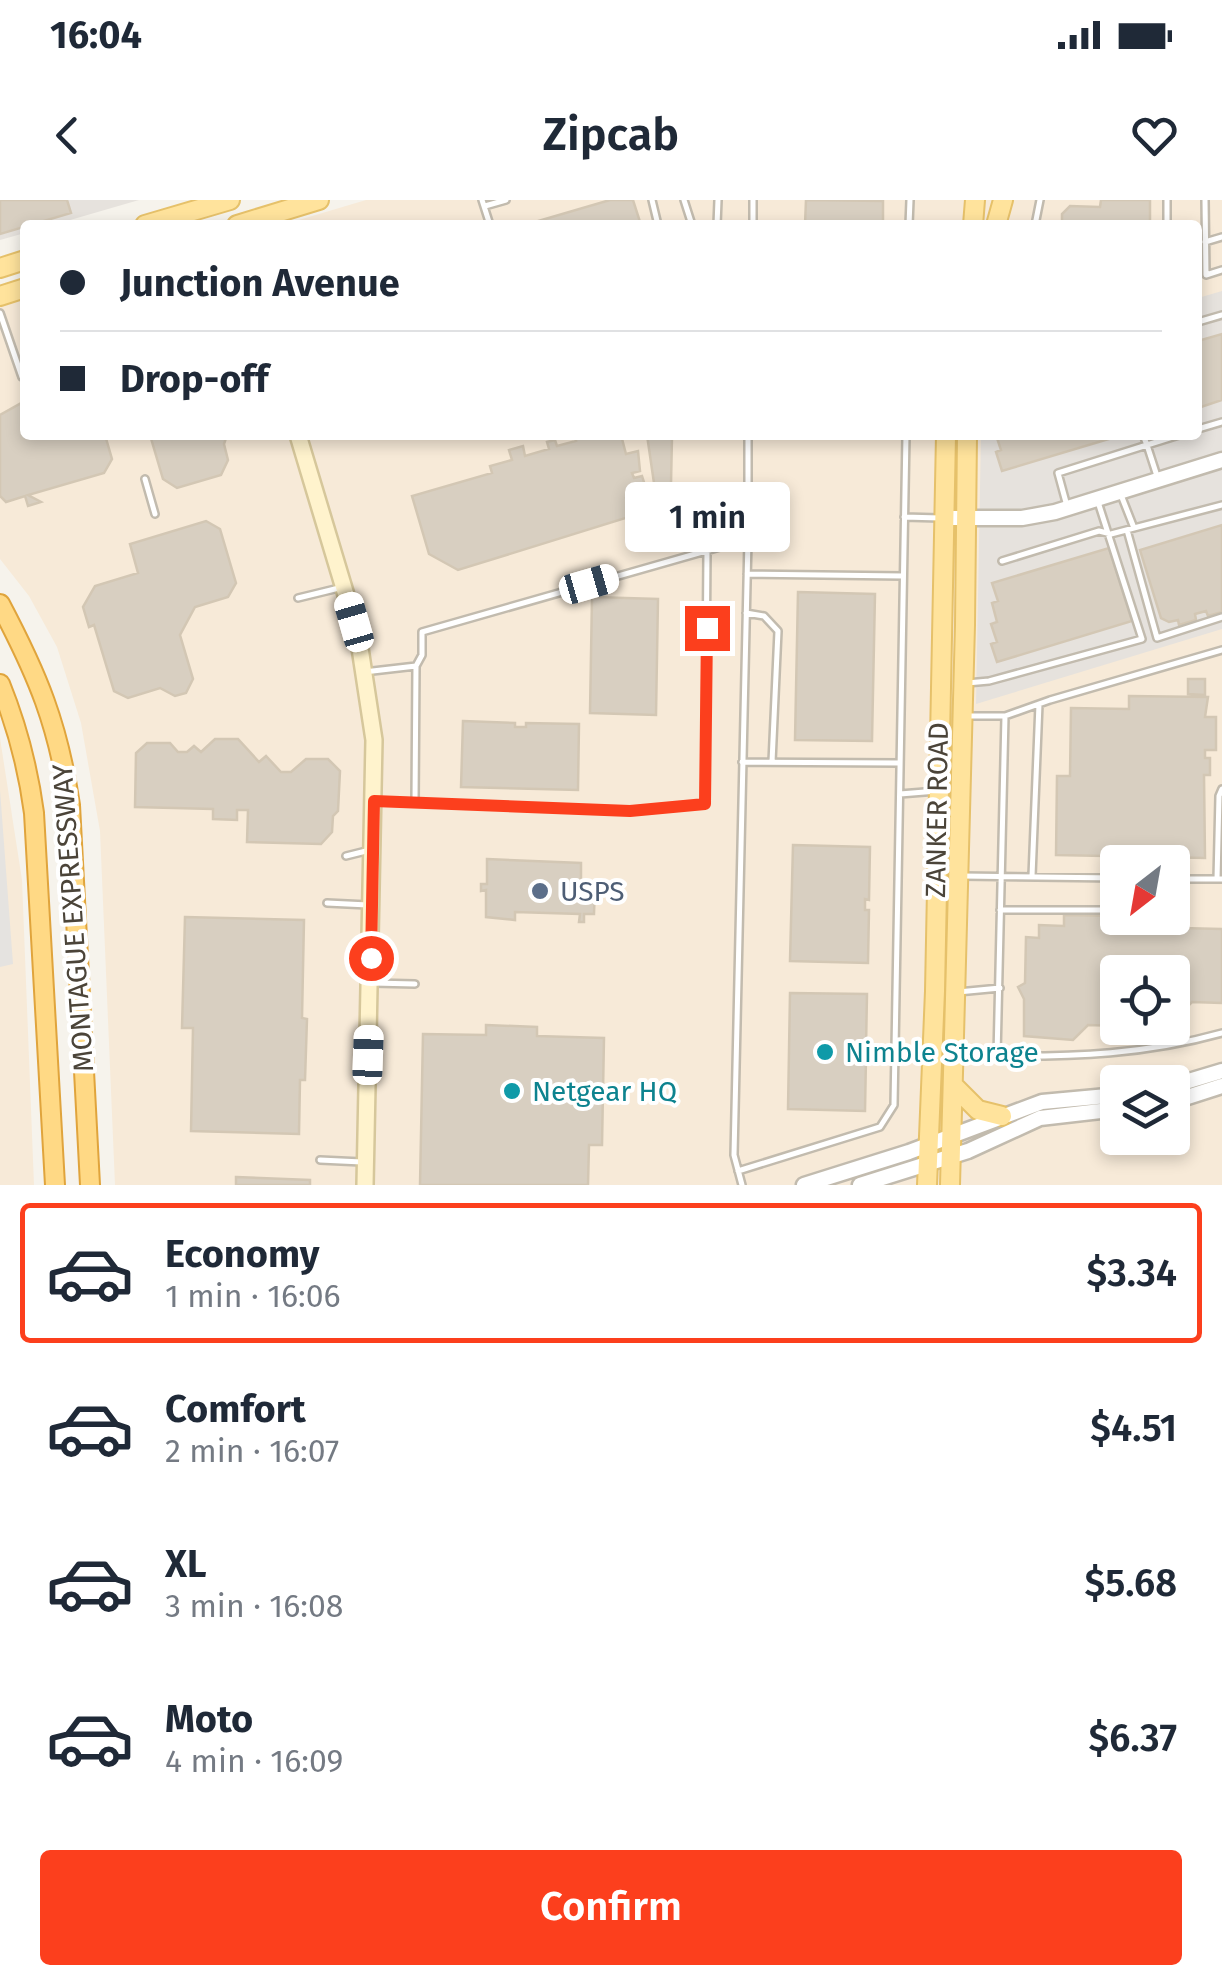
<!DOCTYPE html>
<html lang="en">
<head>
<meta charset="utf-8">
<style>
	:root { --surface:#fff; --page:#f6f6f7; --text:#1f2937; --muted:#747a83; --line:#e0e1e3; --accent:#fc3f1d }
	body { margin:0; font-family:"Fira Sans",sans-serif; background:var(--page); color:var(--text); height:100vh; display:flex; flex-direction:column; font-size:38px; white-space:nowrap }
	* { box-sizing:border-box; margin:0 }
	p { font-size:32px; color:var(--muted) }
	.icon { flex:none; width:55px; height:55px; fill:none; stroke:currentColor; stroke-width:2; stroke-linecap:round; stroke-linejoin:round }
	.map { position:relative; height:985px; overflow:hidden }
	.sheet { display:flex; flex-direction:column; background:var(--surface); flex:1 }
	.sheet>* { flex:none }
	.hud { position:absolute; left:20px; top:20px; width:1182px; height:220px; border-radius:10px; box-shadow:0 5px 15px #0003; display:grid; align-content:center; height:220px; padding:0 40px; background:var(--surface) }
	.needle { width:65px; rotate:211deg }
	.tools { position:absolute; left:1100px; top:645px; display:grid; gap:20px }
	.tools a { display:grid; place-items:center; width:90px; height:90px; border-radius:10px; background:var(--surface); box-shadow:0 5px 15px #0003; font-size:50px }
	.end { position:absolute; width:45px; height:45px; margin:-22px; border:12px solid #fc3f1d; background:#fff; box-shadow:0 0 0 5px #fff }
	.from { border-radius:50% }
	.bubble { position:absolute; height:70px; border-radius:10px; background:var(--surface); box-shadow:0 5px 15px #0003; font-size:32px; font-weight:600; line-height:70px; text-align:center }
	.car { position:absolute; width:30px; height:60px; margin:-30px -15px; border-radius:12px; box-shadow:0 0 8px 2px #0007; background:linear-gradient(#fff 24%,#345 0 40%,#fff 0 76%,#345 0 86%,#fff 0) }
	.hud b { display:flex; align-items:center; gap:35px; height:95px; font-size:38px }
	.hud b+b { border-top:2px solid var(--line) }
	.hud i { width:25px; height:25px; background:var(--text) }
	ul { padding:18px 0 0; list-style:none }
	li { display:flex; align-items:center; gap:30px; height:140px; margin:0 20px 15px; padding:0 20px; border:5px solid transparent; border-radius:10px }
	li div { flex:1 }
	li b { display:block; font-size:38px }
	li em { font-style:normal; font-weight:600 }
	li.active { border-color:var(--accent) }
	li>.icon { width:90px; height:90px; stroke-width:1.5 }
	.cta { display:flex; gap:20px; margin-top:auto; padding:20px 40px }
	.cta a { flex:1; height:115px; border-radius:10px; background:var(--accent); color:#fff; font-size:40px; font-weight:600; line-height:115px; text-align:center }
	.status { display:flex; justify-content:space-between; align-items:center; height:70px; padding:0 50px; background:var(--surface); direction:ltr }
	.status svg { height:28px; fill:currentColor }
	header { display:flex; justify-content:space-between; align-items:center; height:130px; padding:0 40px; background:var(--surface); font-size:45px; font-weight:600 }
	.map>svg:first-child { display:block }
</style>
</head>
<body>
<div class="status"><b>16:04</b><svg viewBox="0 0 49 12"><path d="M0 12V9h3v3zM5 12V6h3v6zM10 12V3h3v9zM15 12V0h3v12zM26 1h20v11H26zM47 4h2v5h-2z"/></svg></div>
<header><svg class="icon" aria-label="back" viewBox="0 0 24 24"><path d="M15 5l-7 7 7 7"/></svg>Zipcab<svg class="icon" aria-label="heart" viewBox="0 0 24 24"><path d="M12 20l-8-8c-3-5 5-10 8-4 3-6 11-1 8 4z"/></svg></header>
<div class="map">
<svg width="1222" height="985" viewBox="0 0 1222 985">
	<rect width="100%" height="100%" fill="#f6f3ec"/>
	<path fill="#f7ead8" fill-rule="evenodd" d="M366,0H1222V985H115L100,631L81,523L57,447L29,396L0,359V107L25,98V235H1198V25H282ZM1118,662H1172V718H1118ZM1118,772H1172V828H1118ZM1118,882H1172V938H1118Z
		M0,538L22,680L34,985H0Z"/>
	<path fill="#e6e2dd" d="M0,0H139L53,25H25V33L0,40Z
		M1222,91V429L976,504L981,235H1198V98Z"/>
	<path fill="#e5e3e0" d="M0,590L13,764L0,767Z"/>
	<path fill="#d8cfc1" stroke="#d3c7b4" stroke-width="2.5" d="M0,0H67L71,13L0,34Z
		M610,0H633L641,25H536L538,21Z
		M806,0L883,1V25H805Z
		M1150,0V25H1062V14L1070,6L1100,7L1101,0Z
		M1222,134V200L1198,208V141Z
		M25,201V235H105L112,259L104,273L28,295L41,302L28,306L25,296L6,302L0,296V215Z
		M150,235H227L224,244L228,260L221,275L177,288L163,279Z
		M574,235H621L626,254L638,251L640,271L632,273L634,278L642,276L647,292L626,298L632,316L458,370L429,354L412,296L492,273L490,266L512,260L509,250L523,246L525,256L549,249L547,242L555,240L557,246L576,241Z
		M647,235L672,237L671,284L654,283Z
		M996,235H1122L1002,271L996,252L1001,250Z
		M206,321L220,329L236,383L228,397L195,407L180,435L193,479L186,493L175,496L160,488L128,498L114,491L94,425L89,427L83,407L95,386L138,373L130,344Z
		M1222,325V412L1208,416L1206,411L1195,414L1196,420L1179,425L1178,420L1169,422L1161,418L1140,350Z
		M1109,348L1132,421L997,462L991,444L997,442L991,424L997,422L992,403L998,401L992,383Z
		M798,392L875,394L872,541L795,540Z
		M592,397L658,399L656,515L590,513Z
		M1188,479H1205V495L1188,494Z
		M1129,496L1208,497L1205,517H1216V550H1205V558H1210V575H1204L1205,658L1056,655L1057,576H1070L1071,508L1129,509Z
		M463,521L515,523V527H526V523L579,524L578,590L461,587Z
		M215,539H238L259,562L266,556L281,572H291L306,559H328L340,571L338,611L333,616L332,632L321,644L247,642L248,610H237V620L213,619V609L135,607L136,553L147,543H170L178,552H187L194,546L201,552Z
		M793,645L870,647L869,700L865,699V710H869L868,763L790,761Z
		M487,659L581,663V682L595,683L594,714H584V722H579L580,714L515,712V720L486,717V690L481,691V684H487Z
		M1064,715L1118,716L1119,722L1154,727V718H1181V728L1222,729V803L1192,802L1179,815L1172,814V772H1118V826L1088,825L1073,840L1024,836V799L1018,787L1025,783L1026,737L1039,738V725L1064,726Z
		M185,717L304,720L302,818L307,819L305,880H300L299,934L191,931L193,828H182Z
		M790,793L867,794L866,847H862V857H866L865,911L788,909Z
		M486,825L537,827V836L604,838L602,945H589L588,985H420L423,834L486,835Z
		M236,977L310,980V985H236Z"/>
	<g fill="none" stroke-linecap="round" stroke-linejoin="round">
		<g stroke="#c2bbae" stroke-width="10">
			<path id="service" d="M482,0L490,25
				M652,0L658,25
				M684,0L692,25
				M1205,0L1206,75L1222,70
				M485,6L506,0
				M717,25L718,0
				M753,25V0
				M909,25L910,0
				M1035,25L1040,0
				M1167,25V0
				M1205,42L1222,37
				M0,113L22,177
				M1198,122L1222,115
				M1198,229L1222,222
				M1157,276L1147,245L1179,235
				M145,279L155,314
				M1121,295L1134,328
				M1067,306L1058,273L1147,245L1143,235
				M904,317L940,318
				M1127,330L1157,438L1222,417
				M1002,361L1099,331L1111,334L1222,305
				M747,374L903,376
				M298,398L339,388
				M746,413L764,416L778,431L772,562
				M364,472L416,466
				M967,483L989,481L1142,439L1098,302
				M965,516H1005L1050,500L1222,450
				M1005,516L997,856C1075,857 1147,854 1222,833
				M742,562L900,563
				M900,594L937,591
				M377,601L630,611L705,604L707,351
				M415,602L416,466L422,455V432L748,339
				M346,656L370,650
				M962,676L1118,678
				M1032,676L1039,504
				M1172,679H1222
				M1217,679L1219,596L1222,589
				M327,703L368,705
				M1000,710H1110
				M373,783L415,784
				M958,792L1000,788
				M1118,915V927
				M1120,938V940
				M320,960L362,962
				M738,971L880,927L894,905L906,235
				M742,985L734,955L748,339V235"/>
		</g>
		<g stroke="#c2bbae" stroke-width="19">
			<path id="tertiary" d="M943,318H1022L1055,312L1222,260
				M1172,886L1222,871
				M1172,902L1222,886
				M804,985L909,952L1042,902L1118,895
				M860,985L968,951L1040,918L1118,909"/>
		</g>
		<g stroke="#d6c79b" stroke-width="20">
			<path id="secondary" d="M298,235L358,435L374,540L365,985"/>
		</g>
		<g stroke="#e6c16a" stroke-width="22">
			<path id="primary" d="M145,25L230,0
				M237,25L319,0
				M973,25L975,0
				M996,25L1003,0
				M0,68L25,60
				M0,96L25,88
				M953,885L978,910L1002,916
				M927,985L935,791L946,235
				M950,985L965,425L967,235"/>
		</g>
		<g stroke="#e0a43c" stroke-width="22">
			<path id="trunk" d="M0,404C38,476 58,524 70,605L90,985
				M0,484C17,526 28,568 34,613L55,985"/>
		</g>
		<use href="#service" stroke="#fff" stroke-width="5"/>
		<use href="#tertiary" stroke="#fff" stroke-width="14"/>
		<use href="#secondary" stroke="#fff3cd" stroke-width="15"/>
		<use href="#primary" stroke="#ffe39c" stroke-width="18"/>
		<use href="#trunk" stroke="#ffd985" stroke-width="18"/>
	</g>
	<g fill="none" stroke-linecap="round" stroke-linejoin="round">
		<path stroke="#fc3f1d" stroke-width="12" d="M371,758L374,601L630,611L705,604L707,428"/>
	</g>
	<circle fill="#5c6f8a" stroke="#fff" stroke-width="4" cx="540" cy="691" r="10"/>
	<g fill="#0f9aa8" stroke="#fff" stroke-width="4">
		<circle cx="825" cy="852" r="10"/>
		<circle cx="512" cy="891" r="10"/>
	</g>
	<g text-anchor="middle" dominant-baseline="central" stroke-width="8" stroke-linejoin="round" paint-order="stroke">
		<g font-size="28" fill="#4b4439" stroke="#fff">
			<text transform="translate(937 610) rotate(-89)">ZANKER ROAD</text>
			<text transform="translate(73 718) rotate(-94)">MONTAGUE EXPRESSWAY</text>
		</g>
		<g font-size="28" fill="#4e5e75" stroke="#fff" text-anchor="start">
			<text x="560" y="691">USPS</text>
		</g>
		<g font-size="28" fill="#0d838f" stroke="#fff" text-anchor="start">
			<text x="845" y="852">Nimble Storage</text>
			<text x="532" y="891">Netgear HQ</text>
		</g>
	</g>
</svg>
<div class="tools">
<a><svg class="needle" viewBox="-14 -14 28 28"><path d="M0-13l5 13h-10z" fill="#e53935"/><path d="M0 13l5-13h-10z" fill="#747a83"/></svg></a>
<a><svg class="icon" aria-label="locate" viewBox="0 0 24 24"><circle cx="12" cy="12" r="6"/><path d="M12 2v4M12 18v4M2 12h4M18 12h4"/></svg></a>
<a><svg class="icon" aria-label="layers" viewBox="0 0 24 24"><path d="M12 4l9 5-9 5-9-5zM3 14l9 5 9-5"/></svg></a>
</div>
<i class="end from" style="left:371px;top:758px"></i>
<i class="end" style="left:707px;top:428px"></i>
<div class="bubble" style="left:625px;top:282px;width:165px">1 min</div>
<i class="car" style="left:589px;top:384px;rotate:74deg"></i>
<i class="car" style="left:354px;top:422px;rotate:344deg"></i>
<i class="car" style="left:368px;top:855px;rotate:2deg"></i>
<div class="hud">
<b><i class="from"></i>Junction Avenue</b>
<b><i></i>Drop-off</b>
</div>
</div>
<section class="sheet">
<ul>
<li class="active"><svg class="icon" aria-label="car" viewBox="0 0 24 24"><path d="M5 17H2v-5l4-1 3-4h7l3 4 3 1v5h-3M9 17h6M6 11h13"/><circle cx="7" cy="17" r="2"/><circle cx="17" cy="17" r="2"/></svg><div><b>Economy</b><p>1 min · 16:06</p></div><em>$3.34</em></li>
<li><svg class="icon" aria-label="car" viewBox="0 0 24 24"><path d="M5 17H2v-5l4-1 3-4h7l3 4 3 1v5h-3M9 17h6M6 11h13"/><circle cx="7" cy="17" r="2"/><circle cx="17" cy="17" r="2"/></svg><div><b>Comfort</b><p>2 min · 16:07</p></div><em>$4.51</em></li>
<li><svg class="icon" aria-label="car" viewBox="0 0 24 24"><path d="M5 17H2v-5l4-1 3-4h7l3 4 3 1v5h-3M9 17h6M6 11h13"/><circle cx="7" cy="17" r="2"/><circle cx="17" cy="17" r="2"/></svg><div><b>XL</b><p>3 min · 16:08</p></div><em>$5.68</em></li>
<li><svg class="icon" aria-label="car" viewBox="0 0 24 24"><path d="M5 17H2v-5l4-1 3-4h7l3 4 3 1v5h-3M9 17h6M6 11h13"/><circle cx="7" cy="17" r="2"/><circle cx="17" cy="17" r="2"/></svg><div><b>Moto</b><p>4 min · 16:09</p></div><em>$6.37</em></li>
</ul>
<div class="cta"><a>Confirm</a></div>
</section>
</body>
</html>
